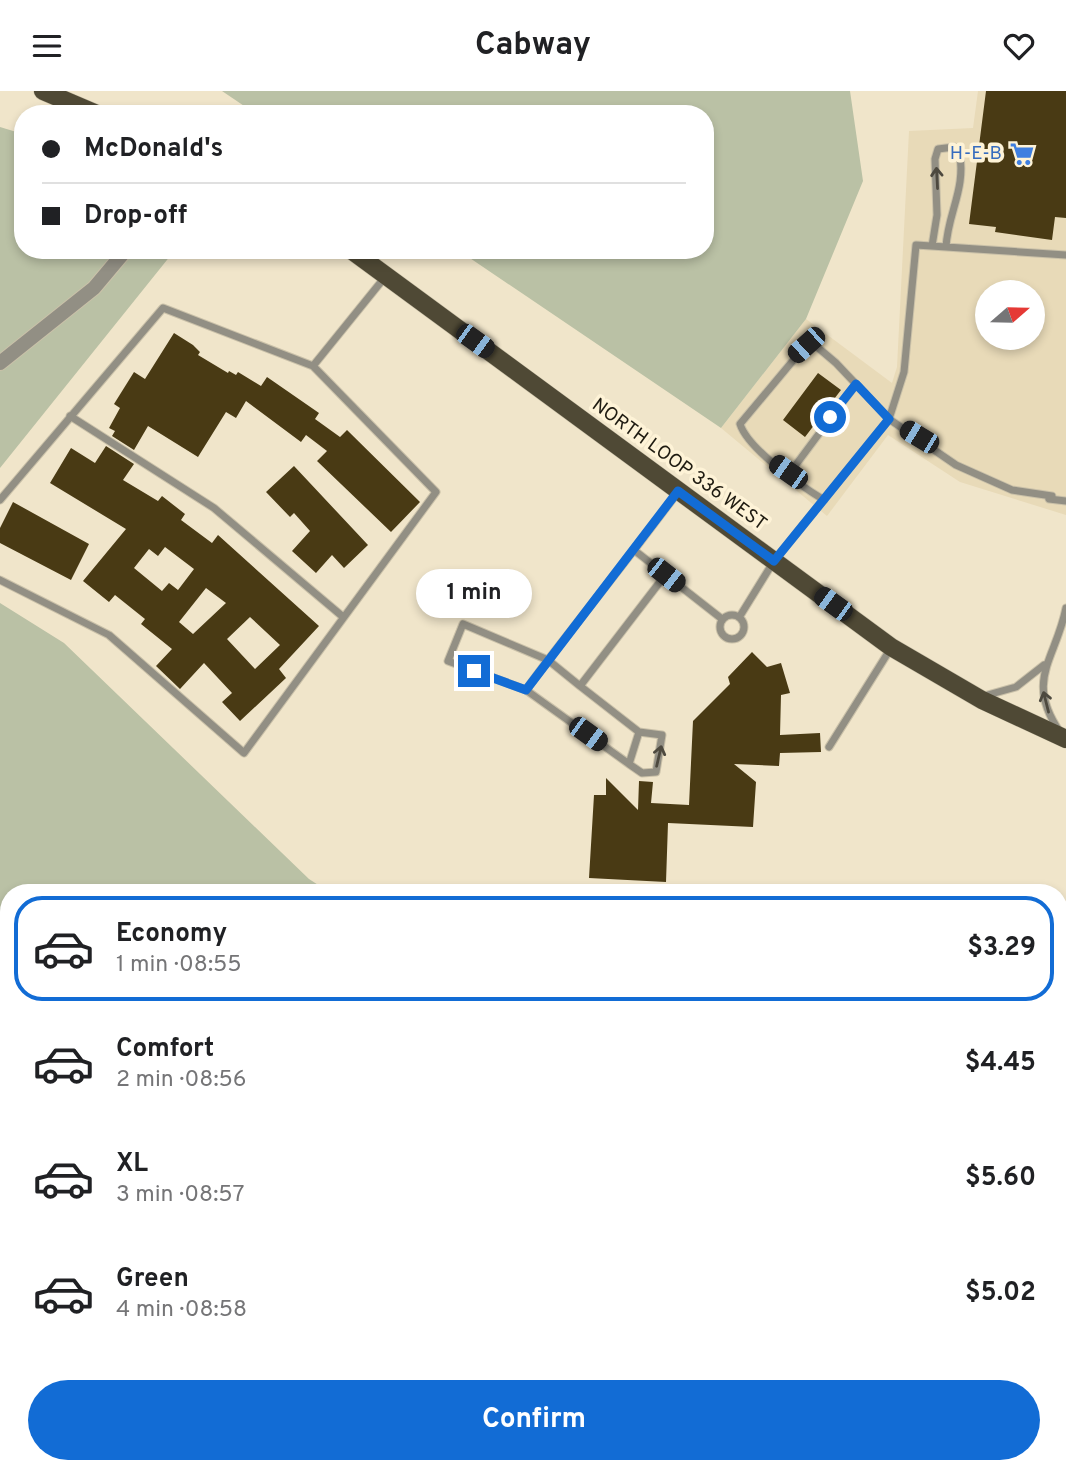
<!DOCTYPE html>
<html lang="en">
<head>
<meta charset="utf-8">
<style>
	:root { --surface:#fff; --page:#f6f6f6; --text:#202124; --muted:#757577; --line:#e0e0e0; --accent:#126cd5 }
	body { margin:0; font-family:Overpass,sans-serif; background:var(--page); color:var(--text); height:100vh; display:flex; flex-direction:column; font-size:26px; white-space:nowrap }
	* { box-sizing:border-box; margin:0 }
	p { font-size:23px; color:var(--muted) }
	.icon { flex:none; width:38px; height:38px; fill:none; stroke:currentColor; stroke-width:2; stroke-linecap:round; stroke-linejoin:round }
	.map { position:relative; flex:1; overflow:hidden }
	.side { position:absolute; left:0px; top:793px; width:1068px; height:590px; display:flex; flex-direction:column; background:var(--surface); border-radius:28px 28px 0 0; box-shadow:0 4px 10px #0003 }
	.side>* { flex:none }
	.top-card { position:absolute; left:14px; top:14px; width:700px; height:154px; border-radius:28px; box-shadow:0 4px 10px #0003; display:grid; align-content:center; height:154px; padding:0 28px; background:var(--surface) }
	.needle { width:46px; rotate:70deg }
	.fabs { position:absolute; left:975px; top:189px; display:grid; gap:14px }
	.fabs a { display:grid; place-items:center; width:70px; height:70px; border-radius:50%; background:var(--surface); box-shadow:0 4px 10px #0003; font-size:35px }
	.end { position:absolute; width:32px; height:32px; margin:-16px; border:9px solid #126cd5; background:#fff; box-shadow:0 0 0 4px #fff }
	.from { border-radius:50% }
	.bubble { position:absolute; height:49px; border-radius:24px; background:var(--surface); box-shadow:0 4px 10px #0003; font-size:23px; font-weight:700; line-height:49px; text-align:center }
	.car { position:absolute; width:21px; height:42px; margin:-21px -10px; border-radius:9px; box-shadow:0 0 5px 2px #0007; background:linear-gradient(#222 24%,#8ab4d8 0 40%,#222 0 76%,#8ab4d8 0 86%,#222 0) }
	.top-card b { display:flex; align-items:center; gap:24px; height:66px; font-size:26px }
	.top-card b+b { border-top:2px solid var(--line) }
	.top-card i { width:18px; height:18px; background:var(--text) }
	ul { padding:12px 0 0; list-style:none }
	li { display:flex; align-items:center; gap:21px; height:105px; margin:0 14px 10px; padding:0 14px; border:4px solid transparent; border-radius:28px }
	li div { flex:1 }
	li b { display:block; font-size:26px }
	li em { font-style:normal; font-weight:700 }
	li.current { border-color:var(--accent) }
	li>.icon { width:63px; height:63px; stroke-width:1.5 }
	.primary-button { display:flex; gap:14px; margin-top:auto; padding:14px 28px }
	.primary-button a { flex:1; height:80px; border-radius:42px; background:var(--accent); color:#fff; font-size:28px; font-weight:700; line-height:80px; text-align:center }
	header { display:flex; justify-content:space-between; align-items:center; height:91px; padding:0 28px; background:var(--surface); font-size:32px; font-weight:700 }
	.map>svg:first-child { display:block }
</style>
</head>
<body>
<header><svg class="icon" aria-label="menu" viewBox="0 0 24 24"><path d="M4 6h16M4 12h16M4 18h16"/></svg>Cabway<svg class="icon" aria-label="heart" viewBox="0 0 24 24"><path d="M12 20l-8-8c-3-5 5-10 8-4 3-6 11-1 8 4z"/></svg></header>
<div class="map">
<svg width="1066" height="1382" viewBox="0 0 1066 1382">
	<rect width="100%" height="100%" fill="#f0e5ca"/>
	<path fill="#e8dab8" fill-rule="evenodd" d="M978,0H1066V424L960,391L888,344L827,425L721,337L806,228L892,292L897,276L909,40L973,37ZM987,201H1032V247H987Z"/>
	<path fill="#bac1a5" d="M222,0H850L863,90L806,228L721,337L458,159H705V23H256Z
		M0,36L23,43V159H175L0,377Z
		M0,512L64,552L309,788L329,801L9,802V1374H332L330,1382H0Z
		M412,1374H672L661,1382H426Z"/>
	<g fill="none" stroke-linecap="round" stroke-linejoin="round">
		<path stroke="#6ba1a9" stroke-width="4.5" d="M807,1374L815,1382
			M18,1382L30,1374"/>
	</g>
	<path fill="#493a14" fill-rule="evenodd" d="M986,0H1066V127L1055,126L1052,149L995,141L996,136L969,133Z
		M174,242L193,254L200,261L198,264L228,282L229,280L236,284L238,281L261,295L267,286L319,322L315,328L340,346L347,339L420,411L391,441L317,370L327,360L306,344L301,351L246,310L236,327L226,321L198,366L148,335L134,359L112,345L115,340L109,337L120,317L114,313L134,281L145,288Z
		M818,282L841,299L805,346L783,329Z
		M106,355L134,373L123,389L158,410L162,405L185,423L181,429L212,452L218,444L319,535L279,578L286,587L240,630L222,611L232,602L204,572L180,598L156,575L172,558L141,533L145,528L115,504L109,511L83,490L126,438L50,392L71,357L95,372ZM165,456L194,478L178,499L169,492L162,500L134,477L149,458L158,465ZM206,497L226,512L193,543L179,531ZM250,526L280,554L255,578L227,548Z
		M294,375L368,454L344,477L332,464L316,482L292,460L310,440L294,422L290,426L266,401Z
		M13,411L89,453L71,489L0,452V437Z
		M752,561L767,576L781,572L790,602L781,604L780,644L820,642L821,661L780,662L779,675L734,673L756,691L753,736L668,732L666,791L589,787L594,704H606V687L638,719L639,690L653,691L651,712L689,714L693,630L730,593L728,586Z"/>
	<g fill="none" stroke-linecap="round" stroke-linejoin="round">
		<g stroke="#cac1a9" stroke-width="9">
			<path id="service" d="M932,155L937,124L935,68L938,58L954,56L959,58C967,98 948,120 946,156
				M313,275L385,186
				M70,325L214,417L342,525
				M789,383L856,293
				M678,401L634,459L722,528
				M0,409L163,217L313,275L436,401L244,662L109,544L0,489
				M824,409C801,395 748,358 740,333L806,254L816,255L836,272L889,328L956,374L1012,399L1052,405L1049,408L1066,410
				M634,459L548,569L580,595L666,483
				M720 536a12 12 0 1 1 24 0a12 12 0 1 1-24 0Z
				M740,525L774,470L889,328L904,281L916,154L1066,164
				M526,599L548,569L463,533L448,570L526,599L629,673L639,641L580,595
				M984,605L1016,596L1044,574
				M1060,641C1024,589 1056,568 1066,517
				M829,656L891,557
				M629,673L642,682L656,681L662,644L639,641"/>
		</g>
		<g stroke="#cac1a9" stroke-width="16">
			<path id="minor" d="M0,272L94,197L126,159
				M1059,1270L1066,1264
				M905,1382L916,1374"/>
		</g>
		<g stroke="#cac1a9" stroke-width="19">
			<path id="primary" d="M43,0L97,23
				M351,159L891,556L982,609L1066,648"/>
		</g>
		<path stroke="#9e9581" stroke-width="2.5" stroke-dasharray="3.5 3.5" stroke-linecap="butt" d="M0,954L9,965
			M0,1219L9,1228
			M0,1371L9,1367
			M316,1382L319,1374"/>
		<use href="#service" stroke="#928f84" stroke-width="7"/>
		<use href="#minor" stroke="#928f84" stroke-width="14"/>
		<use href="#primary" stroke="#4f4935" stroke-width="18"/>
	</g>
	<defs><path id="oneway-shaft" d="M-6 0H5M1.5-3L5.5 0L1.5 3" fill="none" stroke-width="1.6" stroke-linecap="round" stroke-linejoin="round" transform="scale(1.75)"/></defs>
	<g stroke="#4d493f">
		<use href="#oneway-shaft" transform="translate(937 87) rotate(-93)"/>
		<use href="#oneway-shaft" transform="translate(1046 611) rotate(-104)"/>
		<use href="#oneway-shaft" transform="translate(659 665) rotate(-77)"/>
	</g>
	<g fill="none" stroke-linecap="round" stroke-linejoin="round">
		<path stroke="#126cd5" stroke-width="9" d="M474,580L526,599L678,400L774,470L889,328L856,293L830,326"/>
	</g>
	<defs>
		<g id="supermarket-bare" transform="scale(1.89)"><path d="M-6-5.5h2.5l.6 2H6L4.5 2H-2.5L-4.4-4H-6ZM-1.5 3.2a1.3 1.3 0 1 0 .1 0ZM3 3.2a1.3 1.3 0 1 0 .1 0Z" fill="#3f7fe0" stroke="#fef3d7" stroke-width="2.5" paint-order="stroke"/></g>
	</defs>
	<g fill-rule="evenodd">
		<use href="#supermarket-bare" x="1022" y="63"/>
	</g>
	<g text-anchor="middle" dominant-baseline="central" stroke-width="7" stroke-linejoin="round" paint-order="stroke">
		<g font-size="19" fill="#366cbe" stroke="#fef3d7" text-anchor="end">
			<text x="1002" y="63">H-E-B</text>
		</g>
		<g font-size="19" fill="#1f1b11" stroke="#fef3d7">
			<text transform="translate(679 374) rotate(36)">NORTH LOOP 336 WEST</text>
		</g>
	</g>
</svg>
<div class="fabs">
<a><svg class="needle" viewBox="-14 -14 28 28"><path d="M0-13l5 13h-10z" fill="#e53935"/><path d="M0 13l5-13h-10z" fill="#757577"/></svg></a>
</div>
<i class="end from" style="left:830px;top:326px"></i>
<i class="end" style="left:474px;top:580px"></i>
<div class="bubble" style="left:416px;top:478px;width:116px">1 min</div>
<i class="car" style="left:475px;top:250px;rotate:126deg"></i>
<i class="car" style="left:806px;top:254px;rotate:228deg"></i>
<i class="car" style="left:919px;top:346px;rotate:301deg"></i>
<i class="car" style="left:788px;top:381px;rotate:305deg"></i>
<i class="car" style="left:666px;top:484px;rotate:128deg"></i>
<i class="car" style="left:833px;top:513px;rotate:306deg"></i>
<i class="car" style="left:588px;top:643px;rotate:126deg"></i>
<div class="top-card">
<b><i class="from"></i>McDonald's</b>
<b><i></i>Drop-off</b>
</div>
<section class="side">
<ul>
<li class="current"><svg class="icon" aria-label="car" viewBox="0 0 24 24"><path d="M5 17H2v-5l4-1 3-4h7l3 4 3 1v5h-3M9 17h6M6 11h13"/><circle cx="7" cy="17" r="2"/><circle cx="17" cy="17" r="2"/></svg><div><b>Economy</b><p>1 min · 08:55</p></div><em>$3.29</em></li>
<li><svg class="icon" aria-label="car" viewBox="0 0 24 24"><path d="M5 17H2v-5l4-1 3-4h7l3 4 3 1v5h-3M9 17h6M6 11h13"/><circle cx="7" cy="17" r="2"/><circle cx="17" cy="17" r="2"/></svg><div><b>Comfort</b><p>2 min · 08:56</p></div><em>$4.45</em></li>
<li><svg class="icon" aria-label="car" viewBox="0 0 24 24"><path d="M5 17H2v-5l4-1 3-4h7l3 4 3 1v5h-3M9 17h6M6 11h13"/><circle cx="7" cy="17" r="2"/><circle cx="17" cy="17" r="2"/></svg><div><b>XL</b><p>3 min · 08:57</p></div><em>$5.60</em></li>
<li><svg class="icon" aria-label="car" viewBox="0 0 24 24"><path d="M5 17H2v-5l4-1 3-4h7l3 4 3 1v5h-3M9 17h6M6 11h13"/><circle cx="7" cy="17" r="2"/><circle cx="17" cy="17" r="2"/></svg><div><b>Green</b><p>4 min · 08:58</p></div><em>$5.02</em></li>
</ul>
<div class="primary-button"><a>Confirm</a></div>
</section>
</div>
</body>
</html>
